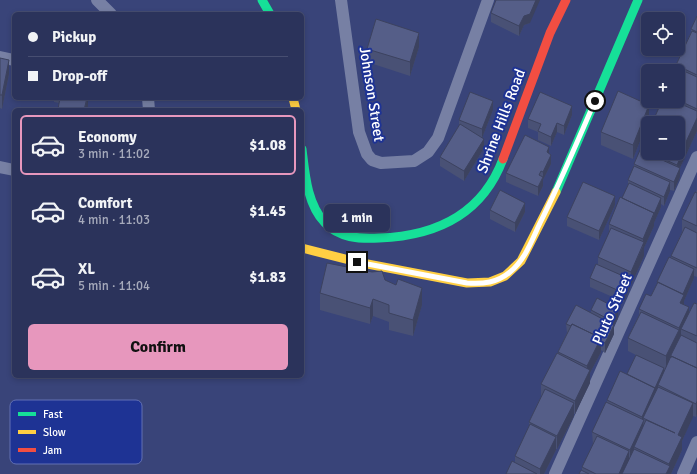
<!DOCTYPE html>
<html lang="en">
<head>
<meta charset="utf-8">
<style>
	:root { --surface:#2b335b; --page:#373f64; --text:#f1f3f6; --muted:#a6aabb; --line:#474e71; --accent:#e797bd }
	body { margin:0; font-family:Signika,sans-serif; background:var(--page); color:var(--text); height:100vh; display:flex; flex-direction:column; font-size:15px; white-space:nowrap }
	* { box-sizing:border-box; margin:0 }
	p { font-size:13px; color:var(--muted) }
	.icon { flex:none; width:22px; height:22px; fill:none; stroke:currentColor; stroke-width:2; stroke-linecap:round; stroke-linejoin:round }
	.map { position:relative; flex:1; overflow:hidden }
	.panel { position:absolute; left:12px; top:108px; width:292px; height:270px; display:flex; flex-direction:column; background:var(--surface); border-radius:6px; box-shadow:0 2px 6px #0003,0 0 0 1px var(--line) }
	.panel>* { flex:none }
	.guide { position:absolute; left:12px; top:12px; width:292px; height:88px; border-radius:6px; box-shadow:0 2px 6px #0003,0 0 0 1px var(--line); display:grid; align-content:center; height:88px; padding:0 16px; background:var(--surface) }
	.tools { position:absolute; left:641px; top:12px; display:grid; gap:8px }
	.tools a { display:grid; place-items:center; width:44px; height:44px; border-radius:6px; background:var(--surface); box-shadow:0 2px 6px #0003,0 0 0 1px var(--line); font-size:20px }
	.end { position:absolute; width:18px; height:18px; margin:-9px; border:5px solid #fff; background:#111; box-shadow:0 0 0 2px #111 }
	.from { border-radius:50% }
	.bubble { position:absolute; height:28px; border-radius:6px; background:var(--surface); box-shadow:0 2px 6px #0003,0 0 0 1px var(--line); font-size:13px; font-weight:700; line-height:28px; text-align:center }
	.guide b { display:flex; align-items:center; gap:14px; height:38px; font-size:15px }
	.guide b+b { border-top:1px solid var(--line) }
	.guide i { width:10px; height:10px; background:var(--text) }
	ul { padding:7px 0 0; list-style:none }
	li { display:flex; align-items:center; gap:12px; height:60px; margin:0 8px 6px; padding:0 8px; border:2px solid transparent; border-radius:6px }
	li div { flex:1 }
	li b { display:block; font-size:15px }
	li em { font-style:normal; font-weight:700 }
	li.current { border-color:var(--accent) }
	li>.icon { width:36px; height:36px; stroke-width:1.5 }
	.button { display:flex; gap:8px; margin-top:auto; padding:8px 16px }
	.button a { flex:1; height:46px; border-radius:6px; background:var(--accent); color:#111; font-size:16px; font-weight:700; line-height:46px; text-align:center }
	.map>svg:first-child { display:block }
</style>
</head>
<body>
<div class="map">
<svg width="697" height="474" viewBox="0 0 697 474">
	<rect width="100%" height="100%" fill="#394479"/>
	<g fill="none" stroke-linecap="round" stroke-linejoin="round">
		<path stroke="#7780a4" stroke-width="12" d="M97,0L111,14
			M341,0L359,132L367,154L372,160L381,163L414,161L428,152L438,138L488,0
			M0,57L14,60
			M148,98L149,110
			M0,167L14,170
			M555,474L697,157
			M683,474L697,442"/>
		<path stroke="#16e098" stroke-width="9" d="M262,0L270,14
			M302,149C305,174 307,204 325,223C339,238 359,239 379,238C436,236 482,215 503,159
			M556,192L638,0"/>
		<path stroke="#ffcf43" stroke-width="9" d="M293,98L296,110
			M302,248L357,262L467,283L490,282L505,276L521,261L556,192"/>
		<path stroke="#f24e42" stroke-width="9" d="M503,159L550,33L566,0"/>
	</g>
	<path fill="#495175" d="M491,13L530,23L524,25L519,36L491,22Z
		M697,16V131L686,155H685V157L680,168V177L674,191L670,190V191L664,206L661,204V207L654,223V226L644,248V256L631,285H630V288L624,302L590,287V278L598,264V257L609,233V224L622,198L628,185V180L634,166V164L641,150V149L648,132V153H678V123L662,101H678V71L676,68V65L691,32V29Z
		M419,47L410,76L367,62V49Z
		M0,58L9,74L2,109L0,108Z
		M54,98H88V106L87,110H58L59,103L54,102Z
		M493,110L482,138L484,148L464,181L440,166V157L459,126V120Z
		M572,115L564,135L557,132L551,146L538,140V132L528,128V119Z
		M649,118L633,159L601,145V132Z
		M549,154L551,164L543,180V186L538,196L506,182V173Z
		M697,189V277L694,276V278L684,301V304L689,312L697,304V414L696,417L693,416L682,441V450L671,474H579L582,471V467L593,445L592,432L607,402V400L627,374L636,355L628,351V338L639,315V309L651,296L657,284V282L671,258V256L682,232V219L696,192Z
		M615,205L599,240L567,226V217Z
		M490,210L525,212L515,232L490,219Z
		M385,280L422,305L413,336L389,330V322L373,316L370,324L320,310V293Z
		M591,310L618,318L614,326V334L605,353L601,350V352L590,373V383L575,414H574V416L557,449H556V450L544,474H506L515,462V456L529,428V422L541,397V384L558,353V352L567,333L566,324L591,312Z"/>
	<path fill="#3c425f" d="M536,0H540L530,23L524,25L519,36V26L524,16Z
		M419,33V47L410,76V62Z
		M9,60V74L2,109V95Z
		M88,98V106L87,110H84Z
		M493,101V110L482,138V129Z
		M649,105V118L633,159V145Z
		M572,106V115L564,135V126Z
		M697,118V131L686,155V142Z
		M557,123V132L551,146V137Z
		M484,139V148L464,181V171Z
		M549,147V156L547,152Z
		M685,148V157L680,168V177L674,191V182L677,174V165Z
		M551,155V164L543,180V186L538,196V187L543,178V172Z
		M670,182V191L664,206V197Z
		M615,196V205L599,240V231Z
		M661,198V207L654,223V226L644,248V256L631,285V272L643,246V239Z
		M525,203V212L515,232V223Z
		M694,269V278L684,301V308L680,303L683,294Z
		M630,279V288L624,302V293Z
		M422,288V305L413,336V320Z
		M373,299V316L370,324V308Z
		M689,307V320L681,329V337L679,341V328Z
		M618,309V318L614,326V334L605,353V343L612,329V321Z
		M679,330V343L670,357V361L666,370V356Z
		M601,338V352L590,373V383L575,414V401L587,376V366Z
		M664,368V377L658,385V391L643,418L644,434L634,447V455L630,463V450L642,425V417Z
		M697,401V414L696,417V404Z
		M574,403V416L557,449V436Z
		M693,403V417L682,441V450L671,474H666L669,467V464L678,435Z
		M556,437V450L544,474H540V469Z
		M629,451V465L625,474H619Z"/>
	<path fill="#555e88" stroke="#3c425f" d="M496,0H536L530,14L524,16L519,26L491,13Z
		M697,16V32L691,29Z
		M376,19L419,33L410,62L367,49Z
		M692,31L697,33V75L676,65Z
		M0,58L9,60L2,95H0Z
		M675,67L697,77V109L678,100V71H673Z
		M618,91L649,105L633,145L601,132Z
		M470,92L493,101L482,129L459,120Z
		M540,92L572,106L564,126L557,123L551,137L538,131L541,124L528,119Z
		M60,98H87L84,110H60L58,109Z
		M662,101H674L697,111V118L686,142L678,139V123H652Z
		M460,124L484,139L464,171L440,157Z
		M648,132V152L641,149Z
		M525,135L549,147L547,152L551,155L543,172L541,171L539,175L543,177L538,187L506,173Z
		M678,145L685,148L677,165L650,153H678Z
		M640,150L680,168L674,182L634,164Z
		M634,166L670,182L664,197L628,180Z
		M583,182L615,196L599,231L567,217Z
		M629,183L661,198L654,214V213L622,198Z
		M500,190L525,203L515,223L490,210Z
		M695,192L697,193V226L682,219Z
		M620,197L654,213L643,239L609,224Z
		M685,227L697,233V268L671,256Z
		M611,228L644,242L631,272L598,257Z
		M669,257L694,269L683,294L657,282Z
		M327,263L372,272L382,271L385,280L396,285L398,279L422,288L413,320L389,313V305L373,299L370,308L320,293Z
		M596,264L630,279L624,293L590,278Z
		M658,282L684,295L680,303L689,307L679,328L639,309L646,294L651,296Z
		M597,298L618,309L612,321L591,310Z
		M694,303L697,304V336L681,329Z
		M576,305L614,325L605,343L601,341V338L572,324L571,326L566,324Z
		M641,312L679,330L666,356L628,338Z
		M572,324L601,338L587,366L558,352Z
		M681,335L697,343V368L671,356V358L670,357Z
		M557,353L590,370L575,401L541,384Z
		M636,355L664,368L655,388L627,374Z
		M671,356L697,368V401L696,404L658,385Z
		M620,371L655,388L642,417L607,400Z
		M658,387L693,403L678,435L682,437L669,464L634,447L646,420L675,433L643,418Z
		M545,389L574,403L557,436L529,422Z
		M606,402L644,420L630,450L592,432Z
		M530,424L556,437L540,469L515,456Z
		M597,436L629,451L619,474H596L582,467Z
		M634,449L670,466L666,474H622Z
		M512,461L537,474H506Z
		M581,470L589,474H579Z"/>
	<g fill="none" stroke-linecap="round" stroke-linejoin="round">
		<path stroke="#fff" stroke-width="5" d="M357,262L467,283C483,284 497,283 510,272C525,260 532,240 540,223C560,183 577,142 595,101"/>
	</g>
	<g text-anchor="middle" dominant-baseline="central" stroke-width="4" stroke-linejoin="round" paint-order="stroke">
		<g font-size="15" fill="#fff" stroke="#1e3394">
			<text transform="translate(372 94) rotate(81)">Johnson Street</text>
			<text transform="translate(501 121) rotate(-69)">Shrine Hills Road</text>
			<text transform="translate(612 309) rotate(-66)">Pluto Street</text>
		</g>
	</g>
	<rect x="10" y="400" width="132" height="64" rx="6" fill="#1e3394" stroke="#6270b4" stroke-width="1"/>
	<rect x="18" y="412" width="18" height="4" fill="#16e098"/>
	<rect x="18" y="430" width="18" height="4" fill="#ffcf43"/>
	<rect x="18" y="448" width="18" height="4" fill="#f24e42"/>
	<g font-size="11" fill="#fff">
		<text x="43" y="418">Fast</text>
		<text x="43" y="436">Slow</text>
		<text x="43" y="454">Jam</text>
	</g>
</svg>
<div class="tools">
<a><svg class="icon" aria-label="locate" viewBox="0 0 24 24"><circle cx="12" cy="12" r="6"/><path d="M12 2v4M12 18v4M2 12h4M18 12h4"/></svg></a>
<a>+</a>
<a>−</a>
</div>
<i class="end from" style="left:595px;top:101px"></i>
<i class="end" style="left:357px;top:262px"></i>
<div class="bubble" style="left:324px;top:204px;width:66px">1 min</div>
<div class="guide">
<b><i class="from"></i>Pickup</b>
<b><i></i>Drop-off</b>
</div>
<section class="panel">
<ul>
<li class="current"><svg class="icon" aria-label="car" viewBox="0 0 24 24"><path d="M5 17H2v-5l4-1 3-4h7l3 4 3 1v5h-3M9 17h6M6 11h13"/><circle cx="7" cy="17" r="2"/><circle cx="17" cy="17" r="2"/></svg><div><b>Economy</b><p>3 min · 11:02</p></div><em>$1.08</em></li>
<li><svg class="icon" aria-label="car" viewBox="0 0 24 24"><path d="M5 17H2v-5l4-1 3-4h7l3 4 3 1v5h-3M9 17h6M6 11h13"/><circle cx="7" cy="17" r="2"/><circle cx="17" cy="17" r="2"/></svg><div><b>Comfort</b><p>4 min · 11:03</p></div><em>$1.45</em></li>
<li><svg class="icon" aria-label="car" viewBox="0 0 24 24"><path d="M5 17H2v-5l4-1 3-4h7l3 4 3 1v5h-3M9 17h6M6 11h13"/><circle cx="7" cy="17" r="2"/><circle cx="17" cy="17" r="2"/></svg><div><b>XL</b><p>5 min · 11:04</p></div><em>$1.83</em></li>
</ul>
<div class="button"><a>Confirm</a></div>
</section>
</div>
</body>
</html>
